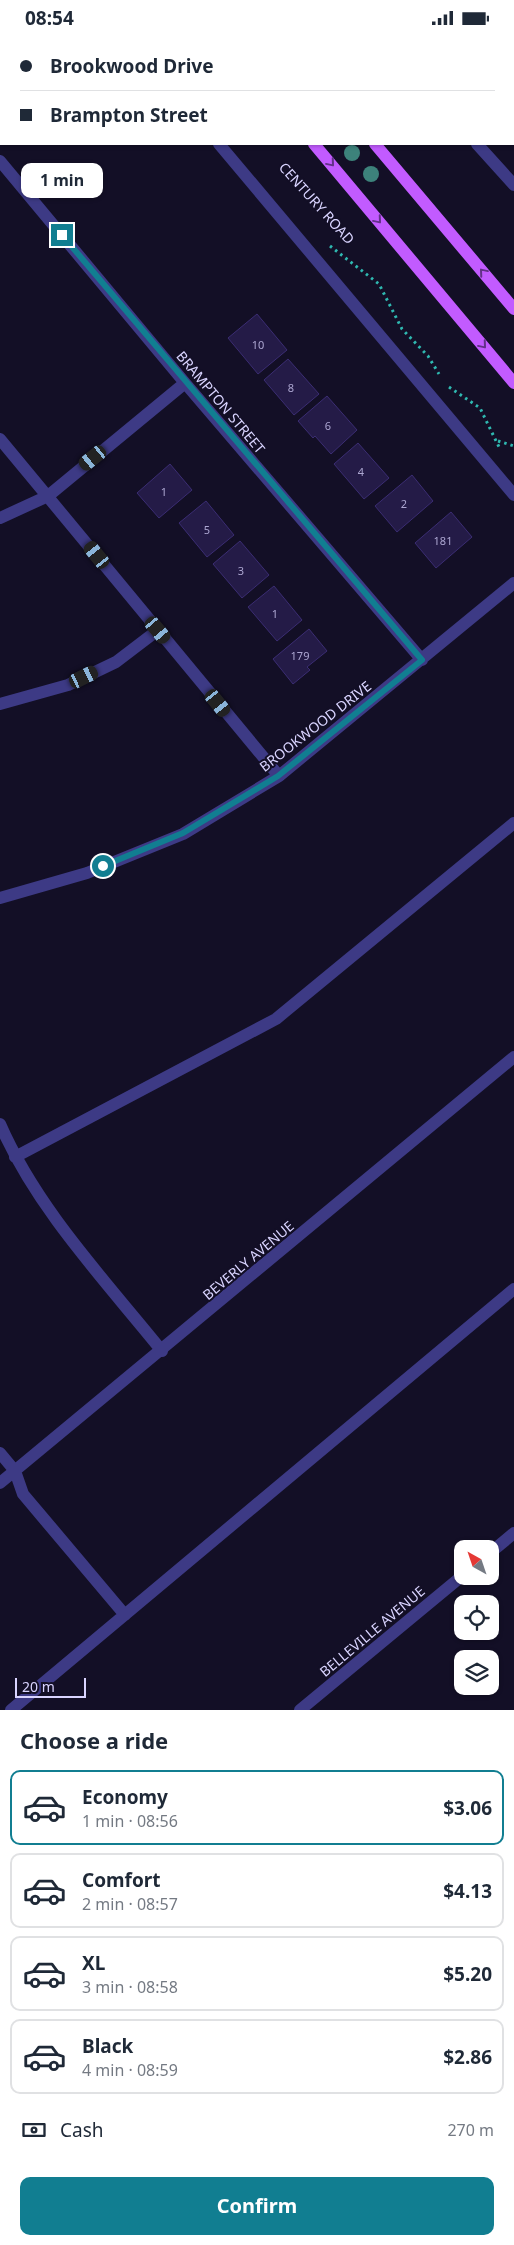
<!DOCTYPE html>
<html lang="en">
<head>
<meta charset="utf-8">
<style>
	:root { --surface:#fff; --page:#f6f6f7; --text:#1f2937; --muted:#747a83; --line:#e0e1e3; --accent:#117e91 }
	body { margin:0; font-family:"Noto Sans",sans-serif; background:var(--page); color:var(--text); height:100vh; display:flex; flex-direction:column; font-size:19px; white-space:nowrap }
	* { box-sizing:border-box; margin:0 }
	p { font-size:16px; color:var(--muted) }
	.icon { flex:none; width:28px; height:28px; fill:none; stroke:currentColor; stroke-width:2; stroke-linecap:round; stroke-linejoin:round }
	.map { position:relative; height:1675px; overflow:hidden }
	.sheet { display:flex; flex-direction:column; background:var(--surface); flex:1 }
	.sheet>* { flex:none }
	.banner { position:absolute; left:0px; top:0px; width:515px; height:110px; box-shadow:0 1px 4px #0004; display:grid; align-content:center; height:110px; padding:0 20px; background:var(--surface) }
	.needle { width:32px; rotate:320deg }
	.controls { position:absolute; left:454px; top:1505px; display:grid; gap:10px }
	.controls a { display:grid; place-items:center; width:45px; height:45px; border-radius:10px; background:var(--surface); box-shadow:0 1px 4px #0004; font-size:25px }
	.scale { position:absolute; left:15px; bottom:12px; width:71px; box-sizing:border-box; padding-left:5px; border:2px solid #d9d4ff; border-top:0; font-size:14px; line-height:18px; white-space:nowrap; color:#d9d4ff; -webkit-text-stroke:4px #130f26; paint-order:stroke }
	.end { position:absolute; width:22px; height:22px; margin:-11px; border:6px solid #117e91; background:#fff; box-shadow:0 0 0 2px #fff }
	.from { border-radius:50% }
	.bubble { position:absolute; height:35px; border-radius:10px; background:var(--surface); box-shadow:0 1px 4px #0004; font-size:16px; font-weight:700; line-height:35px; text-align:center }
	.car { position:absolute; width:15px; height:30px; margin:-15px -8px; border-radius:6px; box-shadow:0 0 4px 1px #0007; background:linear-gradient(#222 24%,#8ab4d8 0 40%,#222 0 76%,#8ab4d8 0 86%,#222 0) }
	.banner b { display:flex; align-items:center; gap:18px; height:48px; font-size:19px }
	.banner b+b { border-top:1px solid var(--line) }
	.banner i { width:12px; height:12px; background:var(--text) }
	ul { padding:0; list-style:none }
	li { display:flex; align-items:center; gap:15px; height:75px; margin:0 10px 8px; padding:0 10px; border:2px solid var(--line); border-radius:10px }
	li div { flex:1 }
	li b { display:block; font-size:19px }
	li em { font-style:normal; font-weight:700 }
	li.selected { border-color:var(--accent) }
	li>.icon { width:45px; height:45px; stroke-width:1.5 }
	h2 { padding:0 20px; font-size:22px; line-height:60px }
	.pay { display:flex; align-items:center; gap:12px; height:55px; padding:0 20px; font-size:19px }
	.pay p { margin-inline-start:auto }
	.primary-button { display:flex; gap:10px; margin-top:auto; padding:10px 20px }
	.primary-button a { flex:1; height:58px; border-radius:10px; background:var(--accent); color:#fff; font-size:20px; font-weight:700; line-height:58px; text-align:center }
	.status { display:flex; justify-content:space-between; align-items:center; height:35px; padding:0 25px; background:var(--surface); direction:ltr }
	.status svg { height:14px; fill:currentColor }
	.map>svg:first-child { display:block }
</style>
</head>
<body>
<div class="status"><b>08:54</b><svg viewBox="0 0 49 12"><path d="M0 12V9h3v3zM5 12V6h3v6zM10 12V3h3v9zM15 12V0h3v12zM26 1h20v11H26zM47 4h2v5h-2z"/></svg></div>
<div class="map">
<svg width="514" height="1675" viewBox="0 0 514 1675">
	<rect width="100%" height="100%" fill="#130f26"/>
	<path fill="#241b47" stroke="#3b2d73" d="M426,0H514V105V1Z
		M257,279L287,315L258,339L228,303Z
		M288,324L319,359L294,380L264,345Z
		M327,361L357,395L331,419L315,401L313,403L298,386Z
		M358,408L389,443L364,464L334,429Z
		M170,429L192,455L159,483L137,458Z
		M412,440L433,466L397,497L375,471Z
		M206,466L234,500L207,522L179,488Z
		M451,477L472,502L436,533L415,508Z
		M240,506L269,540L242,563L213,529Z
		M274,551L302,585L277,606L248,572Z
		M309,594L327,616L307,632L310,635L293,649L273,624Z"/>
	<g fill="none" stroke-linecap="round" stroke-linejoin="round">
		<path stroke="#2fb8b0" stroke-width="3" stroke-dasharray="2.5 4" stroke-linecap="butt" d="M153,0L154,1
			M330,211L379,249L402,294L428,321L439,339
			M449,352L480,373L499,412
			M498,406L514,411"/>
		<path stroke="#3d3a85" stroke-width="12" d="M127,0L128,1
			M219,109L514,460
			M477,109L514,150
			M0,126L185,348L422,625
			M0,404L279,741
			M0,483L48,461L185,348
			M0,669L68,650L116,627L158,595
			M0,863L87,838L183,799L279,741L514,548
			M0,1089C37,1174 104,1244 162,1316
			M15,1122L276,984L514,788
			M0,1418L15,1436L23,1459L125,1580
			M0,1448L514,1022
			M490,1518L514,1498
			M11,1675L514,1254
			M300,1675L462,1541"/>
		<path stroke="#c25bff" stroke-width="12" d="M222,0L223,1
			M284,0L285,1
			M314,109L514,348
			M375,109L514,274"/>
	</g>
	<g fill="#3d827b">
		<circle cx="352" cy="118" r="8"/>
		<circle cx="371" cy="139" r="8"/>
	</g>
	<defs><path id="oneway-chevron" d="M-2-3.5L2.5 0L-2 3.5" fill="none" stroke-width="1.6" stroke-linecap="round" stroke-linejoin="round" transform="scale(1.25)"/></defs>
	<g stroke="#623188">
		<use href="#oneway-chevron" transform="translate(331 128) rotate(50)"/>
		<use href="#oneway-chevron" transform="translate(378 185) rotate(50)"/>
		<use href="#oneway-chevron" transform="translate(483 237) rotate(-130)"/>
		<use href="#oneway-chevron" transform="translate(483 310) rotate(50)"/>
	</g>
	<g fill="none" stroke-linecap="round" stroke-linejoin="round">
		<path stroke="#117e91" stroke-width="6" d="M62,200L422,625L278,741L183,798L103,831"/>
	</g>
	<g text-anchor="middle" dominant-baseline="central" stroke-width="4" stroke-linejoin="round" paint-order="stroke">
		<g font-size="11" fill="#aca6d1">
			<text x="258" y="309">10</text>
			<text x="291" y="352">8</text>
			<text x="328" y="390">6</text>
			<text x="361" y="436">4</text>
			<text x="164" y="456">1</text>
			<text x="404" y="468">2</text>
			<text x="207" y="494">5</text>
			<text x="443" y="505">181</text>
			<text x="241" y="535">3</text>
			<text x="275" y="578">1</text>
			<text x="300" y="620">179</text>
		</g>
		<g font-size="14" fill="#d9d4ff" stroke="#130f26">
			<text transform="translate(317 168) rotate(48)">CENTURY ROAD</text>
			<text transform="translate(221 367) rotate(50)">BRAMPTON STREET</text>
			<text transform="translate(315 691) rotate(-38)">BROOKWOOD DRIVE</text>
			<text transform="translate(248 1225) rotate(-40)">BEVERLY AVENUE</text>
			<text transform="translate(372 1596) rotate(-40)">BELLEVILLE AVENUE</text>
		</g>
	</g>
</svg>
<div class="controls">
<a><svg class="needle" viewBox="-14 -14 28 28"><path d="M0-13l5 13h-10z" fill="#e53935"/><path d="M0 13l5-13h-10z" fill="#747a83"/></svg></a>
<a><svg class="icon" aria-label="locate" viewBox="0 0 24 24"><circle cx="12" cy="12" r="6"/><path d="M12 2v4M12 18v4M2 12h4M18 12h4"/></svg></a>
<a><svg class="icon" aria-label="layers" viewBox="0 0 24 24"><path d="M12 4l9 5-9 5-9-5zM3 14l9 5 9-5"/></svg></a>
</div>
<div class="scale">20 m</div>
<i class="end from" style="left:103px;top:831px"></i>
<i class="end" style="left:62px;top:200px"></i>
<div class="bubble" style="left:21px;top:128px;width:82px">1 min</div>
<i class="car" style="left:93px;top:423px;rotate:231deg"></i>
<i class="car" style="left:97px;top:520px;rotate:321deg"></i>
<i class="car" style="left:158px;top:595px;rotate:140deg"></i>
<i class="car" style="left:84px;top:642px;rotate:64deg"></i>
<i class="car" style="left:218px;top:668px;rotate:141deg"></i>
<div class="banner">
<b><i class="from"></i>Brookwood Drive</b>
<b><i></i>Brampton Street</b>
</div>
</div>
<section class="sheet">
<h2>Choose a ride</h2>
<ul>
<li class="selected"><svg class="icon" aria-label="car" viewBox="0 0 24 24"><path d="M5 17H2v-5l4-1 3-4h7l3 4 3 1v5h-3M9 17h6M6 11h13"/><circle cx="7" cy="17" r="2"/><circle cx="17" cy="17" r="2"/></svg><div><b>Economy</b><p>1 min · 08:56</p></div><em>$3.06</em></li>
<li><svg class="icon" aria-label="car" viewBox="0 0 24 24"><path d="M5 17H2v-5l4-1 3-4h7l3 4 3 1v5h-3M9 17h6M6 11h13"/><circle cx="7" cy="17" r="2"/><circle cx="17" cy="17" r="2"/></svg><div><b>Comfort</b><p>2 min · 08:57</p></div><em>$4.13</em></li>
<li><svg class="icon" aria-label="car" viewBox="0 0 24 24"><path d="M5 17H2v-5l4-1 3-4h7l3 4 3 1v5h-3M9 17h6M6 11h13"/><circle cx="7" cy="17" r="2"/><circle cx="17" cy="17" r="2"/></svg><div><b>XL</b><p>3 min · 08:58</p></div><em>$5.20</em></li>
<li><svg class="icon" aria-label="car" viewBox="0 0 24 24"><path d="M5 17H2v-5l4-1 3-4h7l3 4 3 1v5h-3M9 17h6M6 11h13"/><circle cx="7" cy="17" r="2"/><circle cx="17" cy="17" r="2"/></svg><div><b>Black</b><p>4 min · 08:59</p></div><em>$2.86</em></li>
</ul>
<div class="pay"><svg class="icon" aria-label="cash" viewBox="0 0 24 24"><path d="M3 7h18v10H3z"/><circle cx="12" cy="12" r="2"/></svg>Cash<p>270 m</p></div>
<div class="primary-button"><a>Confirm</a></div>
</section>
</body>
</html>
